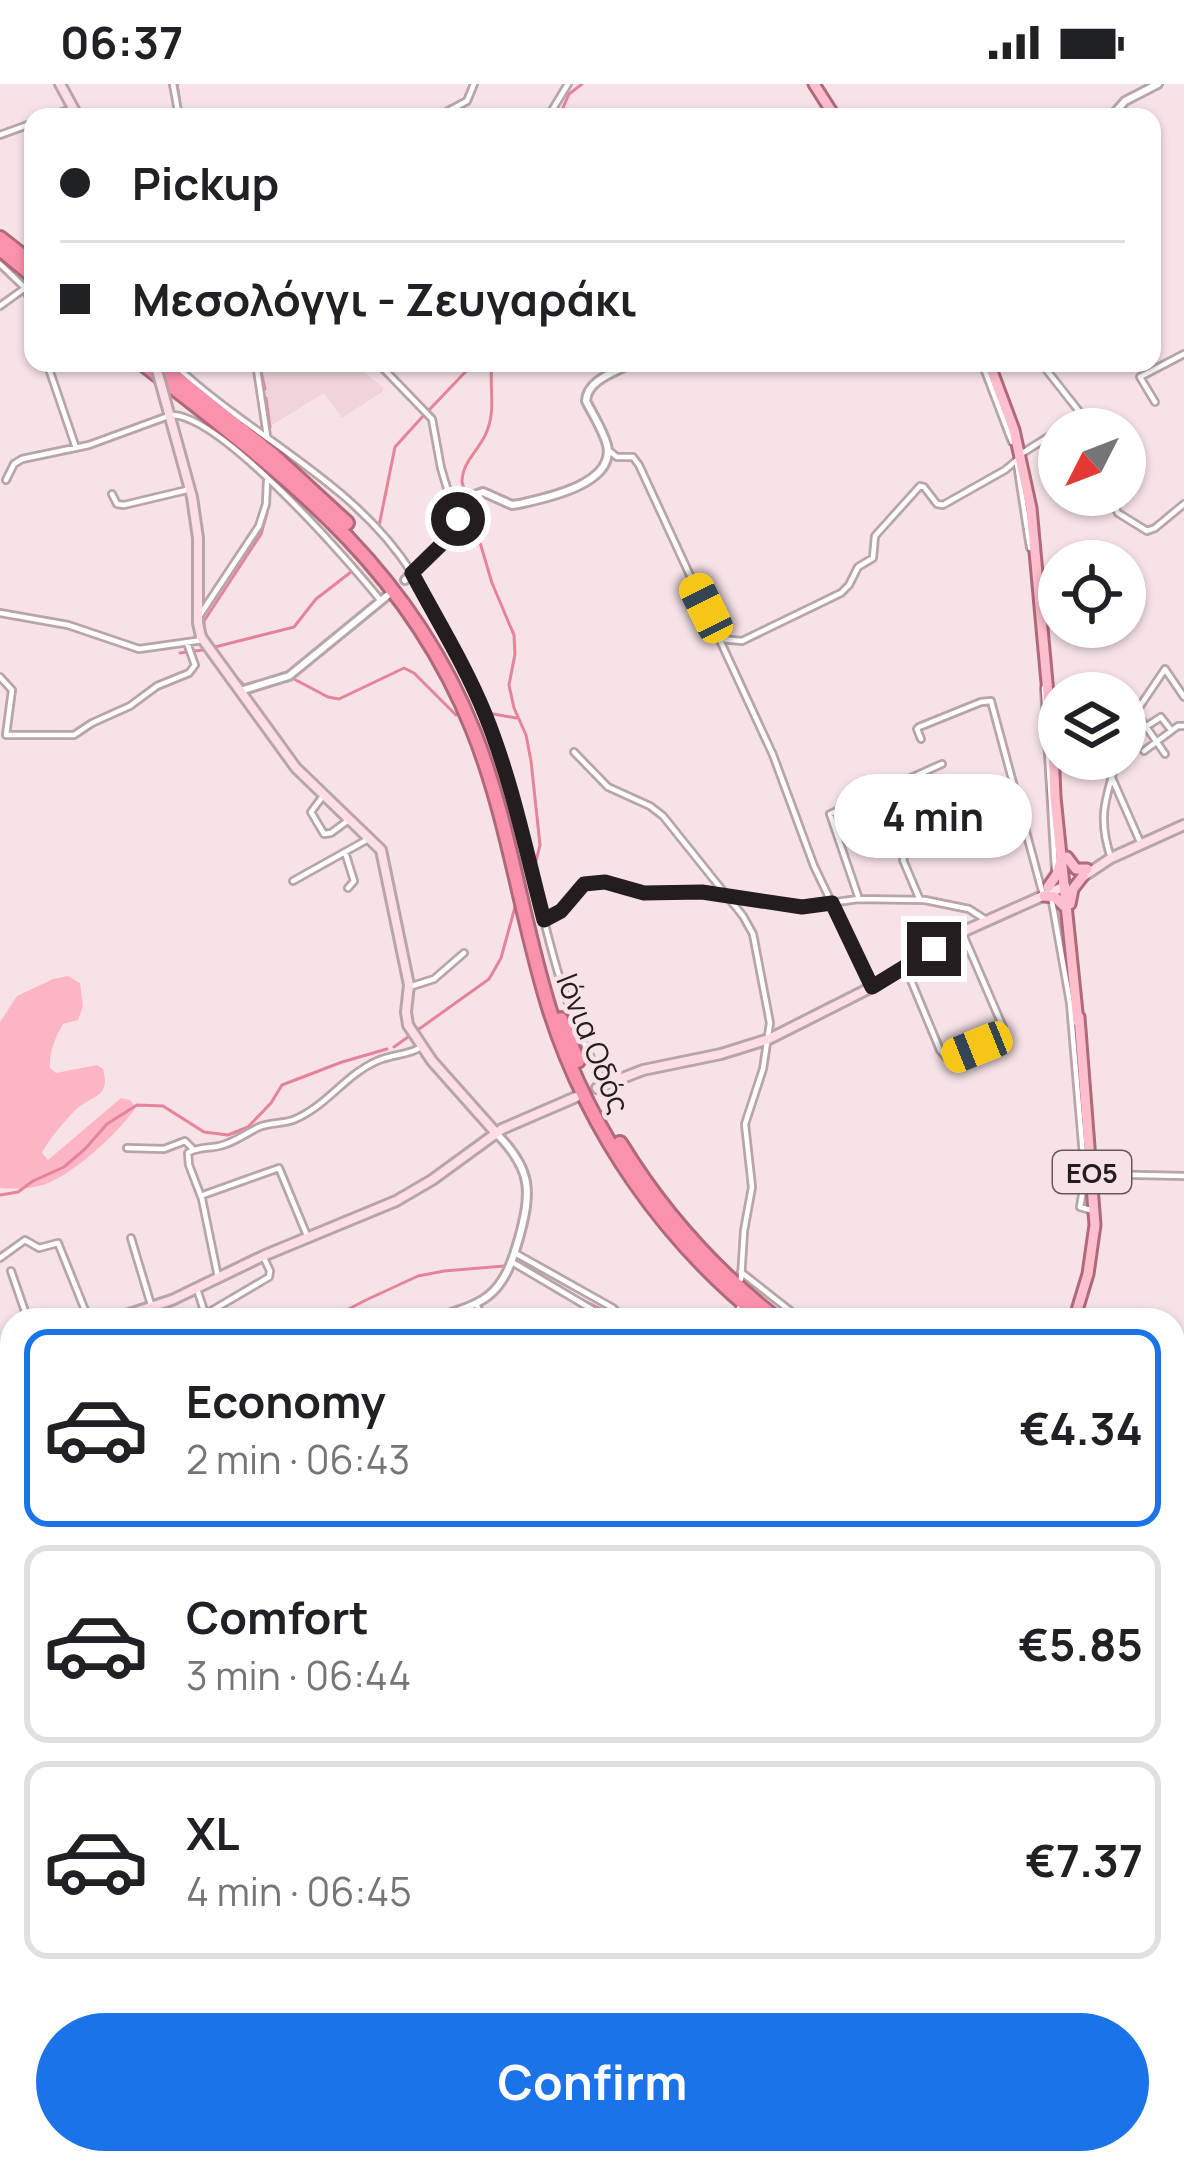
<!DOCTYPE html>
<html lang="en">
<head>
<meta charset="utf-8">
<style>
	:root { --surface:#fff; --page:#f2f2f2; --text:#202124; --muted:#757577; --line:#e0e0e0; --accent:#1a73e8 }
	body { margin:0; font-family:Manrope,sans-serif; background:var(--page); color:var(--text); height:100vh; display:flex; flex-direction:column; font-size:45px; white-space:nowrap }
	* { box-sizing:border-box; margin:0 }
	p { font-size:39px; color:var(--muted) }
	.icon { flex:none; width:66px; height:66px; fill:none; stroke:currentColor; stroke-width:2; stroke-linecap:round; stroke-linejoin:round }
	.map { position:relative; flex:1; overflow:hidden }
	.details { position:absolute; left:0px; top:1224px; width:1185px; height:867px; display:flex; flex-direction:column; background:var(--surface); border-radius:36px 36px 0 0; box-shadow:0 3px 9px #0004 }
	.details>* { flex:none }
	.guide { position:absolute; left:24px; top:24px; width:1137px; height:264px; border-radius:24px; box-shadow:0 3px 9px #0004; display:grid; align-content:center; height:264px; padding:0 36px; background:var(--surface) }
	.needle { width:78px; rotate:228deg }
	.fabs { position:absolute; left:1038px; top:324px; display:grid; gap:24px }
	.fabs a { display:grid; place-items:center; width:108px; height:108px; border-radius:50%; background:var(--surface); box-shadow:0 3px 9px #0004; font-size:60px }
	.end { position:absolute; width:54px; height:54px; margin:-27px; border:15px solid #241d1f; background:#fff; box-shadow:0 0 0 6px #fff }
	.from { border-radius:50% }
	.bubble { position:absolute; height:84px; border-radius:42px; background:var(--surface); box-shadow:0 3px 9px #0004; font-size:39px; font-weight:700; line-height:84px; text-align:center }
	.car { position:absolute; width:36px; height:72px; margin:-36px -18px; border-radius:15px; box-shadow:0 0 9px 3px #0007; background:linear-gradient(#f5c518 24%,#345 0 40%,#f5c518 0 76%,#345 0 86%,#f5c518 0) }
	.guide b { display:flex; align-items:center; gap:42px; height:114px; font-size:45px }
	.guide b+b { border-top:3px solid var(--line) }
	.guide i { width:30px; height:30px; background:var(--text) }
	ul { padding:21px 0 0; list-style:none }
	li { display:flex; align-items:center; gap:36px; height:198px; margin:0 24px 18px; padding:0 12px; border:6px solid var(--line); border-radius:24px }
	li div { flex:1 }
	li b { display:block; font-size:45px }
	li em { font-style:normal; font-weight:700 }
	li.active { border-color:var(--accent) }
	li>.icon { width:108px; height:108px; stroke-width:1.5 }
	.action { display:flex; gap:24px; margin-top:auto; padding:24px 36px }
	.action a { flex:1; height:138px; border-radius:72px; background:var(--accent); color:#fff; font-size:48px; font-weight:700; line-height:138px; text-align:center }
	.status { display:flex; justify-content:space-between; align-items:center; height:84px; padding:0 60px; background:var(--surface); direction:ltr }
	.status svg { height:33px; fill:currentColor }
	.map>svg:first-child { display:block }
</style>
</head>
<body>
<div class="status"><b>06:37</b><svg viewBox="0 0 49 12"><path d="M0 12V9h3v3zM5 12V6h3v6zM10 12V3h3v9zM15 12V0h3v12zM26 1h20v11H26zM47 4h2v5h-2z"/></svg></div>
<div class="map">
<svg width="1184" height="2089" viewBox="0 0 1184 2089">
	<rect width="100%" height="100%" fill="#f7e3e7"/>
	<path fill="#f0d4da" d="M261,279H358L366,290L384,304L382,308L342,334L324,309L272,341Z"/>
	<path fill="#fdb5c5" d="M68,892L80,899L83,922L78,936L63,940C55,954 49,968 50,984L56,989L97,981L103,985C110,1011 97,1010 80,1022C71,1029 46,1059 42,1069L48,1076L121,1014L130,1016L136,1023C120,1048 68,1096 39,1102C26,1105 13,1105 0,1104V938L17,912L53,895Z
		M12,1820V2079H307L301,2085V2089H0V1827Z"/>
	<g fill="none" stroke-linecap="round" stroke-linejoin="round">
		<path stroke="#e5839c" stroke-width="3" d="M177,0L182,33
			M559,33L569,10L582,0
			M259,279L265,305
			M492,279C489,302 496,325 487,347C480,366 462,377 462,398L492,499L514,551L515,570L509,601L514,624L526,651L531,677L540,761L535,781
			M266,314L270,343
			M429,326L474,279
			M379,442L395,363L424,331
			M213,563L204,547V537L261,450L267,429L269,406
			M211,564L294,543L316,515L351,488
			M180,569L203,566
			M233,590L244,601L277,593
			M292,594L328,613L339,615L404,584L414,589L456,631
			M488,629L516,634
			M394,963L489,895L501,874L515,823
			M0,1111L18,1108L33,1097L64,1083L85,1065L107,1040L137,1021L163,1022L204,1048L228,1051L248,1043L271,1019L282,1001L342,978L387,965
			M572,1211L603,1226L614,1236
			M333,1236L341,1229L366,1216L418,1192L444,1187L504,1182
			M0,1404L12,1399
			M1173,1418L1184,1419
			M742,2079L753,2089"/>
		<g stroke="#b7a5a8" stroke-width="10">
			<path id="minor" d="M173,0L179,33
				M48,33L74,24
				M437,33L467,17L474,0
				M548,33L568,0
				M0,51L33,39
				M0,180L25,204L33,223
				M0,222L25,204
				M47,279L76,364
				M173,279C250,353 353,396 412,489C419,500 423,511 429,522C461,578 490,634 509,696C539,799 550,906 605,1000
				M256,279L267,352
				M378,279L432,335L441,384L447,404L456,421
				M982,279L1012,358
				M1041,279L1082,331
				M1155,318L1140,293L1184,270
				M1060,345L1082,331L1090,345
				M608,366L617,373H633L639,381L773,671L814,782L872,903
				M1021,370L1059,346
				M1017,380L1030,464
				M6,396L14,380L22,375L89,361L171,331C221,330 349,477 381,517
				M112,410L117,420L124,421L191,405
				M1109,411L1118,429L1147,447L1155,444L1184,420
				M0,529L68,541L139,565L203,556
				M198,534L259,442L266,420L267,397
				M721,555L742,557L841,509L849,501L858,483L873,474L875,452L920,402L924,403L937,420L943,421L1005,386L1017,376
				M0,593L12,606L6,651H74L92,639L130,622L157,602L189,589L195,581L187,559
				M1044,604L1055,785
				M1136,628L1165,670
				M1125,636L1136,628L1165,585L1184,613
				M921,655L917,645L919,643L981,618L991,617L1042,807
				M1125,656L1161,633L1171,646
				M1144,667L1178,642H1184
				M574,668L608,703L650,722L663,732L743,832L753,850L770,939L763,985L745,1040L752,1103L744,1147L741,1195
				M1112,694L1141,760
				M323,712L311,728L324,750L331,749L350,735
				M915,760L905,770L903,776L920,816
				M345,768L354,797L348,804
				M1111,774C1097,733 1106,714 1117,675
				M293,797L370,754
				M858,812L830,730L942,680
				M1051,812L1070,919L1085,1094L1080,1123L1090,1126
				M544,836L561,827L583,800L605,798L644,809L702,808L802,823L858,815L925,816L969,825L986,836
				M905,882L940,966L946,973L954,972L1003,953V943L962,848
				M409,903L434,895L464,869
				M127,1064L164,1065L185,1057L193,1065
				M1094,1090L1184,1092
				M203,1111L279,1084L308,1154
				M131,1154L152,1224
				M515,1169L613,1224L624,1236
				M0,1174L25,1156L39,1164L58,1159L89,1236
				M512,1178L610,1236
				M11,1187L28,1236
				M741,1188L802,1236
				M218,1193L202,1115L189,1081L188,1069C199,1062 211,1065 223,1061C236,1057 245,1050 257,1044C268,1038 282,1040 293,1036C326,1023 345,991 377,977C392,970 410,971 421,963
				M197,1205L207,1236
				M476,1219L483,1236
				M206,1230L269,1193L270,1187L263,1172
				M739,1236V1224
				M0,1284L12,1310
				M0,1308L5,1318
				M1173,1424L1184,1425
				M0,1457L12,1452
				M0,1536L12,1605
				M737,2079L747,2089
				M944,2079L945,2089
				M1178,2089L1184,2081"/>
		</g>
		<g stroke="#b7a5a8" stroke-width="12">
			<path id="tertiary" d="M1111,33L1125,17L1158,0
				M405,496L456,444L458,435L456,421L463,415L483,408L512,421L519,420C546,414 616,400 607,361C603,346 593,331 586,317C587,296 615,288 632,279
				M240,607L289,592L388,511
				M440,1236L444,1232C458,1226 476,1222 488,1212C506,1198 513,1175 519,1154C532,1107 532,1085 496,1049
				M0,1533L12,1531"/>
		</g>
		<g stroke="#b7a5a8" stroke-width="14">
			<path id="secondary" d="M60,0L78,33
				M165,315L192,413L198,454V539L201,553L296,684L381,766L409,901L406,928L408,941L432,977L496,1049
				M1084,792L1111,774L1184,741
				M597,1004L643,986L721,970L769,955L872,903L962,848L1065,802
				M111,1236L172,1216L263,1172L396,1117L432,1096L502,1045L576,1013
				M0,1271L12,1268"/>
		</g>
		<g stroke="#b0697b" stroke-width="15">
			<path id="primary" d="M814,0L835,33
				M989,279L1014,346L1031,424L1053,664L1055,713L1078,938
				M1067,773L1076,785H1087
				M1048,803L1057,790L1060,780
				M1044,812L1055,813L1064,822
				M1070,820L1073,805L1083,792
				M1074,1236L1088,1190L1095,1141L1079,933
				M1173,1884L1184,1914"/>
		</g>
		<g stroke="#b0697b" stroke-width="18">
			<path id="motorway" d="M0,154L33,180
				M0,165L33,192
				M142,279C280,388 405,476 473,646C509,736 521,835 550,927C589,1048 664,1157 764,1236
				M158,279L273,371L347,439
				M561,935L578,977
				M620,1059C662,1128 715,1187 778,1236
				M1173,1692L1184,1725
				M1173,1718L1184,1750"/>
		</g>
		<use href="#minor" stroke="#fff" stroke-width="4.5"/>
		<use href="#tertiary" stroke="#fff" stroke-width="6"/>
		<use href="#secondary" stroke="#fedee6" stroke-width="8"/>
		<use href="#primary" stroke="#fdbece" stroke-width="9"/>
		<use href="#motorway" stroke="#fb92ad" stroke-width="12"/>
		<g stroke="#b7a5a8" stroke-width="14" stroke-linecap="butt">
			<path id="secondary-bridge" d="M155,279L165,315"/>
		</g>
		<use href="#secondary-bridge" stroke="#fedee6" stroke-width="8"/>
	</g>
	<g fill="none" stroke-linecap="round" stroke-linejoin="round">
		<path stroke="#241d1f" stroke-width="15" d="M458,435L451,451L412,489C437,536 465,581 485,630C512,697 526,767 544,836L561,827L584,800L605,798L644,809L702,808L802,823L832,819L872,903L934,865"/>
	</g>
	<g text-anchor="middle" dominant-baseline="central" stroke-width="9" stroke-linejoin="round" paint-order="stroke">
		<rect fill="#f7e3e7" stroke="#63585b" stroke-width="3" x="1053" y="1067" width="78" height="42" rx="9"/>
		<g font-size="27" font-weight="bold" fill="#241d1f">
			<text x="1092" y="1088">ΕΟ5</text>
		</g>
		<g font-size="30" fill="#241d1f" stroke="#f7e3e7">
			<text transform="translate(594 959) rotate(68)">Ιόνια Οδός</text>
		</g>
	</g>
</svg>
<div class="fabs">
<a><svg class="needle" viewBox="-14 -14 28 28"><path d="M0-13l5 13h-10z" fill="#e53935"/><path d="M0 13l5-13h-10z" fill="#757577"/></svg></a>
<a><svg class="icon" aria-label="locate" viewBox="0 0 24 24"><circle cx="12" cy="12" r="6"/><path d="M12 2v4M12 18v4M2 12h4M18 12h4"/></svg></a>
<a><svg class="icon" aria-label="layers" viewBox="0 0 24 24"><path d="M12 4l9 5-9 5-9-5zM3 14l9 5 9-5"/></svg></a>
</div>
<i class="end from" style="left:458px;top:435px"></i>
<i class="end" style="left:934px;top:865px"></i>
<div class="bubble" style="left:834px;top:690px;width:198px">4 min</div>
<i class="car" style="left:706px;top:524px;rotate:334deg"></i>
<i class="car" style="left:977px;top:963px;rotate:248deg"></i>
<div class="guide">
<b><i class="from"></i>Pickup</b>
<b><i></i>Μεσολόγγι - Ζευγαράκι</b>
</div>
<section class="details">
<ul>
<li class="active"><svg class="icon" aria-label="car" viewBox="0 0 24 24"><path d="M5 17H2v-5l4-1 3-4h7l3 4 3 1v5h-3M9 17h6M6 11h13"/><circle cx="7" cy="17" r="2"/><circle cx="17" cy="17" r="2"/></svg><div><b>Economy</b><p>2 min · 06:43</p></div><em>€4.34</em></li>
<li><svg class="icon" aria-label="car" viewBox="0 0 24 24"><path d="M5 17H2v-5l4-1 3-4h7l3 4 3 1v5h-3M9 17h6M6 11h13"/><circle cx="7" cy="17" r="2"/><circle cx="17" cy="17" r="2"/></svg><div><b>Comfort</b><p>3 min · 06:44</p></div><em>€5.85</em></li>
<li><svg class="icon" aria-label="car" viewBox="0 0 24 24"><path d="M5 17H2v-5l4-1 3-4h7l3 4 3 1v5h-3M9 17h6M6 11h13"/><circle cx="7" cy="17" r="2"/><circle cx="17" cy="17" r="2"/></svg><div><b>XL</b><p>4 min · 06:45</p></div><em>€7.37</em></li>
</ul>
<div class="action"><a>Confirm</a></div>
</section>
</div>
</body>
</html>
